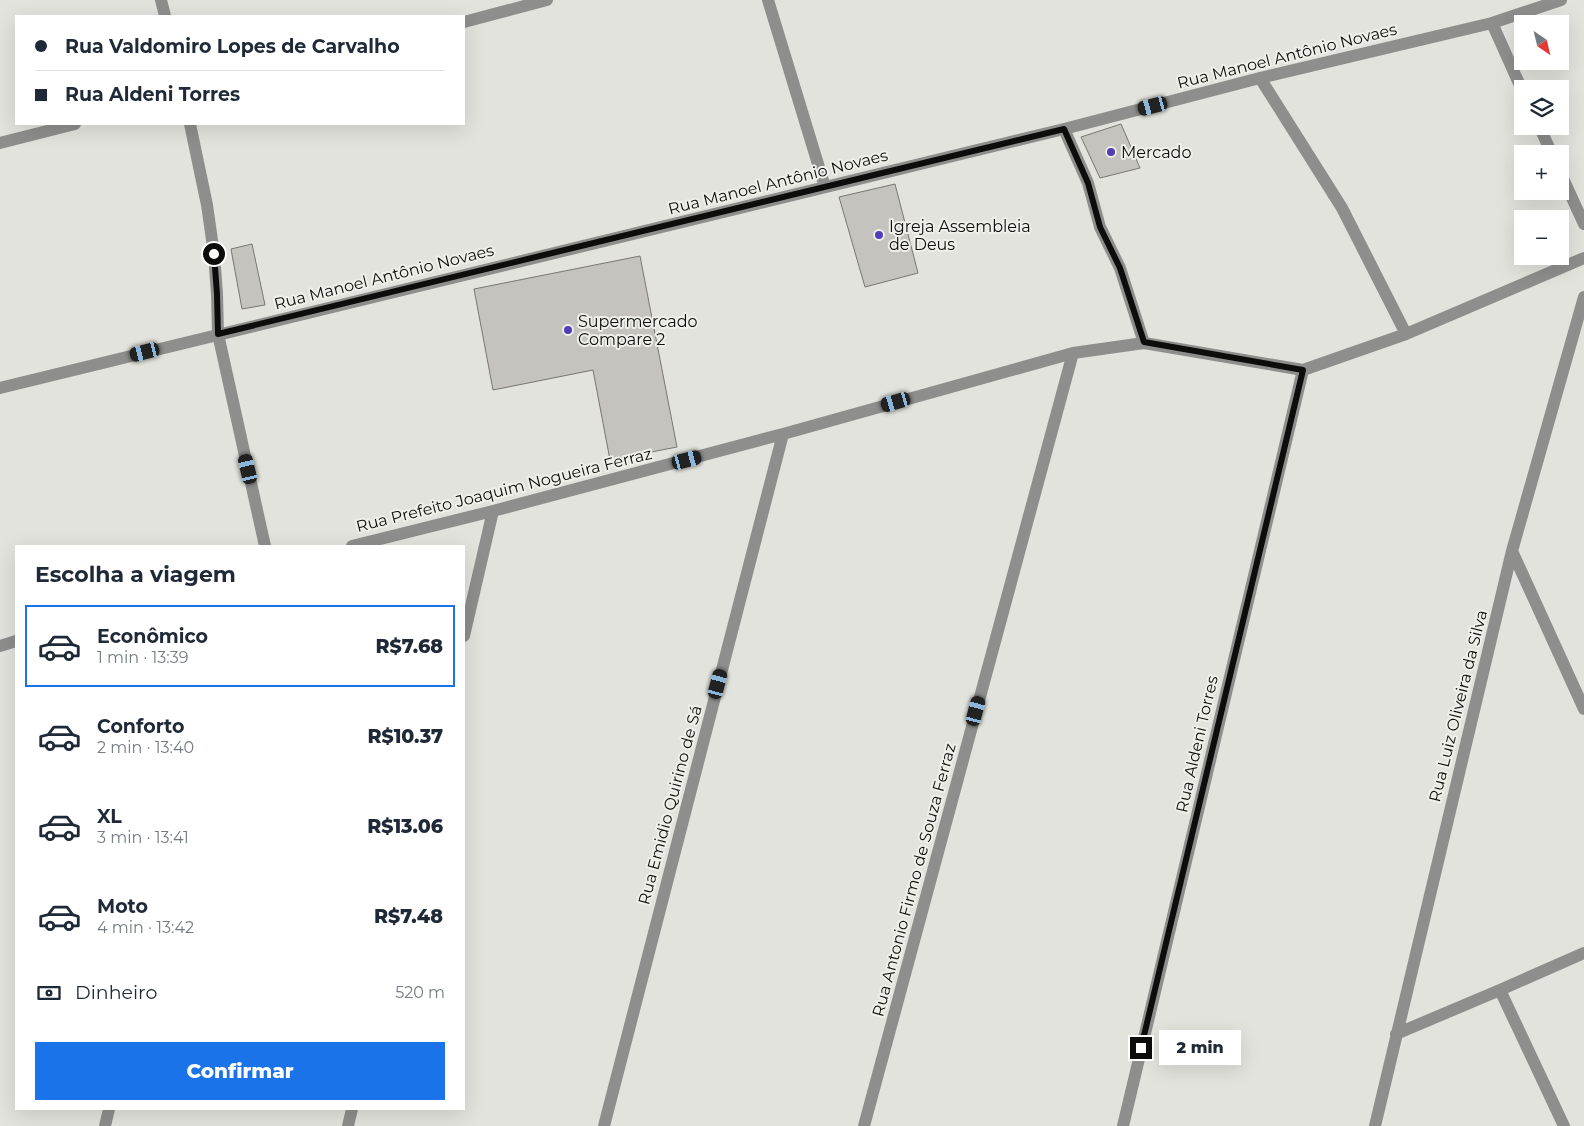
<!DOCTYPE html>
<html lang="pt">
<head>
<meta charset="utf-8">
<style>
	:root { --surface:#fff; --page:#f6f6f7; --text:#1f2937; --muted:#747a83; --line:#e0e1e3; --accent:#1a73e8 }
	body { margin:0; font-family:Montserrat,sans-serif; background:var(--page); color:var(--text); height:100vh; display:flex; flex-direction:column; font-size:19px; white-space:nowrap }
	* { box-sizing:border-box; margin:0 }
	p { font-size:16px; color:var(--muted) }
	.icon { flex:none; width:28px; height:28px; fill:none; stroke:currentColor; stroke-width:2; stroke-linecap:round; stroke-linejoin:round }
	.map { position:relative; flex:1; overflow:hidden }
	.panel { position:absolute; left:15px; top:545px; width:450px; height:565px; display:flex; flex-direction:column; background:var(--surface); border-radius:0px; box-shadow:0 5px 20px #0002 }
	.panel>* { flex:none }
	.guide { position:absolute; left:15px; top:15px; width:450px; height:110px; border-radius:0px; box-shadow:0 5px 20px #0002; display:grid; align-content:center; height:110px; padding:0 20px; background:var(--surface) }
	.needle { width:32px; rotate:145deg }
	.controls { position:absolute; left:1514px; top:15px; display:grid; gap:10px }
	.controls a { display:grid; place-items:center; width:55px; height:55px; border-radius:0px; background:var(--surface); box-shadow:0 5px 20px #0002; font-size:25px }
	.end { position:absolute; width:22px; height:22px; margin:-11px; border:6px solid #0d0d0b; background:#fff; box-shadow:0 0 0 2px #fff }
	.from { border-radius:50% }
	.bubble { position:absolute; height:35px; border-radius:0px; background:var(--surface); box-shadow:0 5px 20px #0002; font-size:16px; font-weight:800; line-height:35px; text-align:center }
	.car { position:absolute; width:15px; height:30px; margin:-15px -8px; border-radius:6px; box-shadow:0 0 4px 1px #0007; background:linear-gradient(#222 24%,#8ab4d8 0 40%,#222 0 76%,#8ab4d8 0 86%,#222 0) }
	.guide b { display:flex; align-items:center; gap:18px; height:48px; font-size:19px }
	.guide b+b { border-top:1px solid var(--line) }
	.guide i { width:12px; height:12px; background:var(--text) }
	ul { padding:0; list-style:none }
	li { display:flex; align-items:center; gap:15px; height:82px; margin:0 10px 8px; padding:0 10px; border:2px solid transparent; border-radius:0px }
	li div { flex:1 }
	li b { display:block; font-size:19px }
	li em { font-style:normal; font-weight:800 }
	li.on { border-color:var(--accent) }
	li>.icon { width:45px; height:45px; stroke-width:1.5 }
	h2 { padding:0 20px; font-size:22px; line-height:60px }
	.pay { display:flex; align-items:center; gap:12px; height:55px; padding:0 20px; font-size:19px }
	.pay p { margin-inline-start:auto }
	.cta { display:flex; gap:10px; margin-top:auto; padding:10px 20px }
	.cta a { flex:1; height:58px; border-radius:0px; background:var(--accent); color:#fff; font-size:20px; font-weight:800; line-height:58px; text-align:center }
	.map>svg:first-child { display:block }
</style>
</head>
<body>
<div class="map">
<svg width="1584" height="1126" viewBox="0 0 1584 1126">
	<rect width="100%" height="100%" fill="#e3e3dd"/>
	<path fill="#c4c3be" stroke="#787772" d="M1121,124L1140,168L1100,178L1081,137Z
		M895,184L918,273L865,287L839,197Z
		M252,244L265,305L242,309L231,249Z
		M640,256L677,447L610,460L593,370L493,390L474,289Z"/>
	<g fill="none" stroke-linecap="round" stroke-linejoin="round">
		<path stroke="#8e8e8c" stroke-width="12" d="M161,0L165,16
			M768,0L825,187
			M464,22L547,0
			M1492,23L1522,90
			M1260,78L1342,208L1406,334
			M190,124L207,205L214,254L217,294L218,334L265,546
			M1539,126L1552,154
			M1064,129L1088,183L1100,227L1120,268L1144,343
			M0,143L75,124
			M1560,172L1584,224
			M0,388L1064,129L1260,78L1492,23L1561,0
			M352,546L493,511L783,434L1073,353L1144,343L1303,370L1406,334L1584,258
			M1512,551L1584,709
			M464,636L493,511
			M0,646L16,641
			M1500,990L1564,1126
			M1396,1034L1500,990L1584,953
			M105,1126L109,1109
			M348,1126L352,1109
			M604,1126L783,434
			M864,1126L1073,353
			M1123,1126L1303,370
			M1375,1126L1512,551L1584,297"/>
	</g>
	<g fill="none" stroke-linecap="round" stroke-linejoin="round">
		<path stroke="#0d0d0b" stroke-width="6" d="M214,254L217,294L218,334L1064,129L1088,183L1100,227L1120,268L1144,342L1303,370L1141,1048"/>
	</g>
	<g fill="#503fb6" stroke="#f0f0ea" stroke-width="2">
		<circle cx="1111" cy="152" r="5"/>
		<circle cx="879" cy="235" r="5"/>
		<circle cx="568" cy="330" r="5"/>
	</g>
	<g text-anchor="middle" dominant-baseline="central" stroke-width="4" stroke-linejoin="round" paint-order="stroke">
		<g font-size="16" fill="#0d0d0b" stroke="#f0f0ea">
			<text transform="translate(1287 56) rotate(-14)">Rua Manoel Antônio Novaes</text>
			<text transform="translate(778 182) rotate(-14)">Rua Manoel Antônio Novaes</text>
			<text transform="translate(384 277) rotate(-14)">Rua Manoel Antônio Novaes</text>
			<text transform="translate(504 490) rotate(-14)">Rua Prefeito Joaquim Nogueira Ferraz</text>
			<text transform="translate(1458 706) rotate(-76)">Rua Luiz Oliveira da Silva</text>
			<text transform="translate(1197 744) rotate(-77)">Rua Aldeni Torres</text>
			<text transform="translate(670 805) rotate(-75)">Rua Emidio Quirino de Sá</text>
			<text transform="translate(914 880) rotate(-75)">Rua Antonio Firmo de Souza Ferraz</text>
		</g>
		<g font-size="16" fill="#0d0d0b" stroke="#f0f0ea" text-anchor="start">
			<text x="1121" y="152">Mercado</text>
			<text x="889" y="226">Igreja Assembleia<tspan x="889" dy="18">de Deus</tspan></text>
			<text x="578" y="321">Supermercado<tspan x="578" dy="18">Compare 2</tspan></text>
		</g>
	</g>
</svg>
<div class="controls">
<a><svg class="needle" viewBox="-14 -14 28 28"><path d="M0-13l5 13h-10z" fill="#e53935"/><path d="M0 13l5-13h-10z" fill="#747a83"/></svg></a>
<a><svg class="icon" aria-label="layers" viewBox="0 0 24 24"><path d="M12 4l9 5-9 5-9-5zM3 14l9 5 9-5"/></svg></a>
<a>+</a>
<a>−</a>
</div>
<i class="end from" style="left:214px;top:254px"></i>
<i class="end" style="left:1141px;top:1048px"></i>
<div class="bubble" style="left:1159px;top:1030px;width:82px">2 min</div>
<i class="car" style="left:1153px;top:106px;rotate:255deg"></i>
<i class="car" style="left:145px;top:352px;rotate:256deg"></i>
<i class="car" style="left:896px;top:402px;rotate:254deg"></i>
<i class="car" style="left:687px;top:460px;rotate:75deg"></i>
<i class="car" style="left:248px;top:469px;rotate:347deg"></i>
<i class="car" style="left:718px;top:684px;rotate:15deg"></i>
<i class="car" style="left:976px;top:711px;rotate:15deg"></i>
<div class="guide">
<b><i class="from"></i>Rua Valdomiro Lopes de Carvalho</b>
<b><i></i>Rua Aldeni Torres</b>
</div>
<section class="panel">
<h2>Escolha a viagem</h2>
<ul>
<li class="on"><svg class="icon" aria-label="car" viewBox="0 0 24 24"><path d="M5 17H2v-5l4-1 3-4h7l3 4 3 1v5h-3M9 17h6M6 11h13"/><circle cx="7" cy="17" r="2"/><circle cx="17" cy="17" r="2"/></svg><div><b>Econômico</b><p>1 min · 13:39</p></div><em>R$7.68</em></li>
<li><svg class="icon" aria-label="car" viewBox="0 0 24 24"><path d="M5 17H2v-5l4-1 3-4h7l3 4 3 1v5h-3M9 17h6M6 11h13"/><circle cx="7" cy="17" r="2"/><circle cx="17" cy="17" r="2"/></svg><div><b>Conforto</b><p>2 min · 13:40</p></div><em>R$10.37</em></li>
<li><svg class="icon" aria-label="car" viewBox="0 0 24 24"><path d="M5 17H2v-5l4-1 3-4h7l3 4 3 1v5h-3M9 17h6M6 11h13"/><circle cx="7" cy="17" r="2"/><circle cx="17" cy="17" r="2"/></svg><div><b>XL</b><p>3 min · 13:41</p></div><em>R$13.06</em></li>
<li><svg class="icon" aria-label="car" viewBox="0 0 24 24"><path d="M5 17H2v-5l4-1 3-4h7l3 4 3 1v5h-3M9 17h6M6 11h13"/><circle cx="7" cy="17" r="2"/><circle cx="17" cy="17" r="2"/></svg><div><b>Moto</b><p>4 min · 13:42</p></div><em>R$7.48</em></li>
</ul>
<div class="pay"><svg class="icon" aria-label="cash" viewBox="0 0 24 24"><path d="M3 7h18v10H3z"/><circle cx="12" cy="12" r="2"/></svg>Dinheiro<p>520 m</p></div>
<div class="cta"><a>Confirmar</a></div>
</section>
</div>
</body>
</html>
